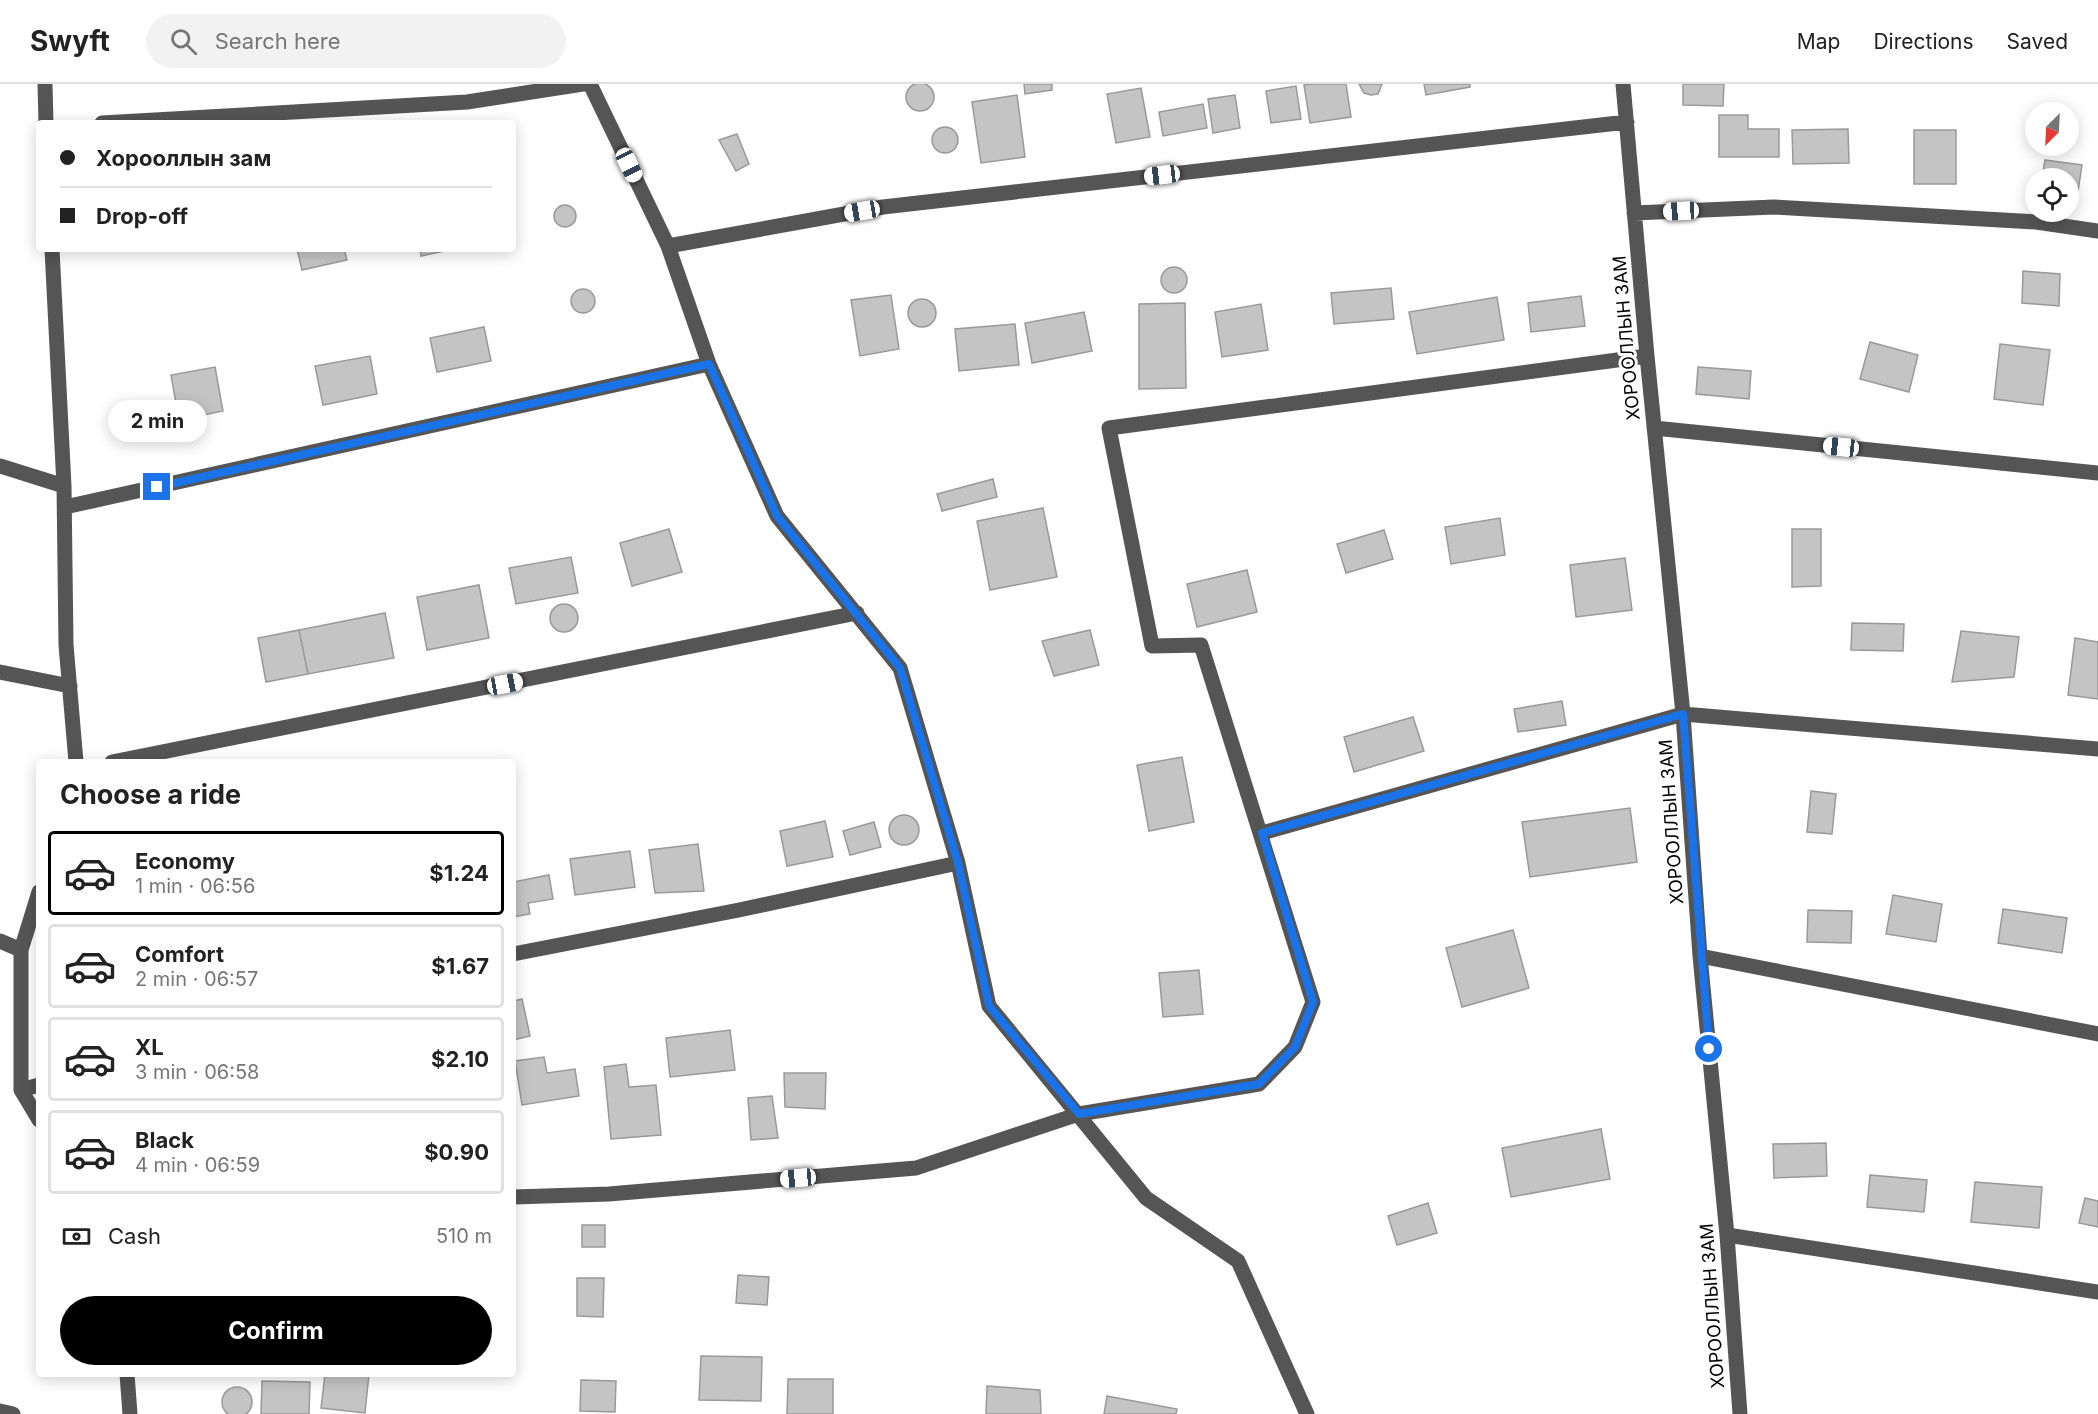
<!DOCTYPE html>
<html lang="en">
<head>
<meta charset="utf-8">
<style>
	:root { --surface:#fff; --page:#f2f2f2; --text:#222; --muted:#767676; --line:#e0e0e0; --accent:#000 }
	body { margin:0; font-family:Inter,sans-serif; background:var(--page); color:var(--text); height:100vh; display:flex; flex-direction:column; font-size:22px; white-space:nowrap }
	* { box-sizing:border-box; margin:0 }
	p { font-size:20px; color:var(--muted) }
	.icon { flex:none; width:33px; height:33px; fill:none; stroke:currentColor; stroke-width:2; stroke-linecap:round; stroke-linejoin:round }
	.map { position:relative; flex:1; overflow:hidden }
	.side { position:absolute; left:36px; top:675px; width:480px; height:618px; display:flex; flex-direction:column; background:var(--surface); border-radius:6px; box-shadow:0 3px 15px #0003 }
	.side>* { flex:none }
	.hud { position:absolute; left:36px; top:36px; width:480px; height:132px; border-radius:6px; box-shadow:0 3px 15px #0003; display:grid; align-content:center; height:132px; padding:0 24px; background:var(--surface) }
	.needle { width:39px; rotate:204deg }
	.controls { position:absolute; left:2025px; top:18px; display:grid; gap:12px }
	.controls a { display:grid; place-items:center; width:54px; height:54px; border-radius:50%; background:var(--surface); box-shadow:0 3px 15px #0003; font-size:30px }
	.end { position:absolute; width:27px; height:27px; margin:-14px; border:8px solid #1a73e8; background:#fff; box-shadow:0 0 0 3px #fff }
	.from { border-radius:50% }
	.bubble { position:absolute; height:42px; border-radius:21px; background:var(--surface); box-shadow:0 3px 15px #0003; font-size:20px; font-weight:700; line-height:42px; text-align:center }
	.car { position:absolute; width:18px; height:36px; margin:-18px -9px; border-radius:8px; box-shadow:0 0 4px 2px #0007; background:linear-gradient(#fff 24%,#345 0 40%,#fff 0 76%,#345 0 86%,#fff 0) }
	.hud b { display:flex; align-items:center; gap:21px; height:57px; font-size:22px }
	.hud b+b { border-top:2px solid var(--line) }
	.hud i { width:15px; height:15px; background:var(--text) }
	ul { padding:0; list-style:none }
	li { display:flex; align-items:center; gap:18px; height:84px; margin:0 12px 9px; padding:0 12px; border:3px solid var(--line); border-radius:6px }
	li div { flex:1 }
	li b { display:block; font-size:22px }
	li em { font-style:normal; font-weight:700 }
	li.current { border-color:var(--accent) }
	li>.icon { width:54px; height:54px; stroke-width:1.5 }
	h2 { padding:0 24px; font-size:27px; line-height:72px }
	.pay { display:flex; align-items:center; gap:15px; height:66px; padding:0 24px; font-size:22px }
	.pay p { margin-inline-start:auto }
	.cta { display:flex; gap:12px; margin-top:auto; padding:12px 24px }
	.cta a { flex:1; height:69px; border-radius:36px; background:var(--accent); color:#fff; font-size:24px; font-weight:700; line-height:69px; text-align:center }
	header { display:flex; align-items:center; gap:36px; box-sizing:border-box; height:84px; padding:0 30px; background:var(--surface); border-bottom:2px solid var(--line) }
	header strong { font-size:28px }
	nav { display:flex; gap:33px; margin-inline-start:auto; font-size:21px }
	.search { width:420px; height:54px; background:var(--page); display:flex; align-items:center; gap:15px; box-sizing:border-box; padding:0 21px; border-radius:33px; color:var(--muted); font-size:22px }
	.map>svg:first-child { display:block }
</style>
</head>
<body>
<header>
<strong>Swyft</strong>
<div class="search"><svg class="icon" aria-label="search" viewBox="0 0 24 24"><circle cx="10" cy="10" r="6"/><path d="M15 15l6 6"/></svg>Search here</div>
<nav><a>Map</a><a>Directions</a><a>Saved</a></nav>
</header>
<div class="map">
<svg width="2098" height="1330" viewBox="0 0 2098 1330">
	<rect width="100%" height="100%" fill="#fff"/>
	<path fill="#c4c4c4" stroke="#999" stroke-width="1.5" d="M906 13a14 14 0 1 1 28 0a14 14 0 1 1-28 0Z
		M1024,0H1052V6L1025,10Z
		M1312,0H1346L1351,33L1310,39L1304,1Z
		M1359,0H1382L1378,10L1371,11L1364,9Z
		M1424,0H1470V3L1426,11Z
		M1683,0H1724L1723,22L1683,21Z
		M1296,2L1301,35L1271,39L1266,7Z
		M1141,4L1150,53L1116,59L1107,10Z
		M1017,11L1025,73L981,79L972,18Z
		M1235,11L1240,44L1213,49L1208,15Z
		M1203,20L1207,44L1163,52L1159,28Z
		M1719,31H1748V45H1779V73H1719Z
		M932 56a13 13 0 1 1 26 0a13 13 0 1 1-26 0Z
		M1848,45L1849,79L1793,80L1792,46Z
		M1914,46H1956V100H1914Z
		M737,50L749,80L736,87L719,56Z
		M2045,76L2082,81L2077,114L2068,113V94H2042Z
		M554 132a11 11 0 1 1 22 0a11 11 0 1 1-22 0Z
		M297,165H344L347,176L302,186Z
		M420,165H454L421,172Z
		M1161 196a13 13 0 1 1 26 0a13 13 0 1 1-26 0Z
		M2023,187L2060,190L2059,222L2022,219Z
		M1391,204L1394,235L1334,240L1331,209Z
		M571 217a12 12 0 1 1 24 0a12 12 0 1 1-24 0Z
		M891,211L899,265L860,272L851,216Z
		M1581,212L1585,242L1531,248L1528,219Z
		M1497,213L1504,256L1417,270L1409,228Z
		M908 229a14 14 0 1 1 28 0a14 14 0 1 1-28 0Z
		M1185,219L1186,304L1139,305V220Z
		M1261,220L1268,266L1222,273L1215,228Z
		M1084,228L1092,267L1032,279L1025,239Z
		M1015,240L1019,281L959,287L955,245Z
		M484,243L491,277L437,288L430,254Z
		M1870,258L1918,271L1909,308L1860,295Z
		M2000,260L2050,266L2043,321L1994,315Z
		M370,272L377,310L323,321L315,282Z
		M215,283L223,327L179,336L171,291Z
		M1698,283L1751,287L1749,315L1696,310Z
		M993,395L997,413L942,427L937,410Z
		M1043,424L1057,493L990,506L977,437Z
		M1500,434L1505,471L1451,480L1445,443Z
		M669,445L682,488L632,502L620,459Z
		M1792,445H1821V502L1792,503Z
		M1384,446L1393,475L1346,489L1337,460Z
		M571,473L578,509L516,520L509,484Z
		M1625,474L1632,526L1576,533L1570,481Z
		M1247,486L1257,528L1197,543L1187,500Z
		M479,501L489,554L427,566L417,513Z
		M550 534a14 14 0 1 1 28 0a14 14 0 1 1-28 0Z
		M385,529L394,574L308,590L299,546Z
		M1852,539L1904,540L1903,567L1851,566Z
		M299,546L308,590L266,598L258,554Z
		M1090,546L1099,581L1054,592L1042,557Z
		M1961,547L2019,553L2014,593L1952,598Z
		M2075,554L2098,558V615L2068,611Z
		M1562,617L1566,641L1518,648L1514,625Z
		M1413,633L1424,667L1354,688L1344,653Z
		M1182,673L1194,738L1149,747L1137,681Z
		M1811,707L1836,710L1832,750L1807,748Z
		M1630,724L1637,778L1530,793L1522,738Z
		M889 746a15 15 0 1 1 30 0a15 15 0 1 1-30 0Z
		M825,737L833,773L787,782L780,747Z
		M874,738L881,763L850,771L843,747Z
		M698,760L704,807L655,809L649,766Z
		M630,767L635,803L575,811L570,775Z
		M549,791L553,815L528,819L530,830L513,833V798Z
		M1893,811L1942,820L1936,858L1886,850Z
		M2003,825L2067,834L2062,869L1998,859Z
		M1808,826L1852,827L1851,859L1807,858Z
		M1513,846L1529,904L1462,923L1446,864Z
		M1199,886L1203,930L1163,933L1159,889Z
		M522,915L530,952L513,956V917Z
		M730,946L735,986L670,993L666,954Z
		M544,973L547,989L575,985L579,1012L522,1021L515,977Z
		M626,980L629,1003L656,1001L661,1051L611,1055L604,983Z
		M784,989H826L825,1025L785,1023Z
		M772,1012L778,1054L751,1056L748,1014Z
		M1601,1045L1610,1095L1511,1113L1502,1064Z
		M1826,1059L1827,1092L1774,1094L1773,1060Z
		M1870,1091L1927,1096L1924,1128L1867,1123Z
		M1975,1098L2042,1103L2039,1144L1971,1138Z
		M2085,1114L2098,1117V1143L2079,1139Z
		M1428,1119L1437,1149L1397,1161L1388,1132Z
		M582,1141H605V1163H582Z
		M738,1191L769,1193L767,1221L736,1219Z
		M577,1194H604L603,1233L577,1232Z
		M701,1272L762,1273L761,1317L699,1316Z
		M325,1290H369L365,1329L321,1324Z
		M788,1295H833V1330H787Z
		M581,1296L616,1297L615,1328L580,1327Z
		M262,1297L310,1298L309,1330H261Z
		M987,1302L1040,1306L1041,1330H986Z
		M222 1318a15 15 0 1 1 30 0a15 15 0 1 1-30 0Z
		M1107,1312L1177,1325L1176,1330H1104Z"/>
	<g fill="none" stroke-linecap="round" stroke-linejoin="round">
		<path stroke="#555" stroke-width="15" d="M45,0L46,39
			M590,0L668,162L709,280L777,432L900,584L958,779L989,922L1146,1114L1238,1177L1307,1330
			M1623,0L1647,272L1683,630L1700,872L1727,1151L1740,1330
			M102,39L467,18L583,0
			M1634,129L1774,123L2036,138L2098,147
			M668,162L883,123L1627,38
			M52,165L64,402L66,561L76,678
			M1654,344L2098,389
			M0,382L64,402
			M65,423L709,280
			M0,588L70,602
			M112,678L857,529
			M1262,749L1683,630L2098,665
			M39,808L21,866V1006L39,1036
			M0,857L21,866
			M513,870L739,826L958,779
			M1700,872L2098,950
			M21,1006L39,1001
			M513,1113L609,1110L916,1084L1079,1030L1259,1000L1295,963L1313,918L1201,561L1152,562L1109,344L1647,272
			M1727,1151L2098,1208
			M127,1290L130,1330
			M0,1327L13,1330"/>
	</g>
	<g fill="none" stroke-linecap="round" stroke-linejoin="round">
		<path stroke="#1a73e8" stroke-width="8" d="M157,403L709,280L777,432L900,584L958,779L989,922L1079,1030L1259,1000L1295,963L1313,918L1262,749L1683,630L1709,965"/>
	</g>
	<g text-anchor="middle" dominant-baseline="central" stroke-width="6" stroke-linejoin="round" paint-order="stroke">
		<g font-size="18" fill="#000" stroke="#fff">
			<text transform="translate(1626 254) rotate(-95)">ХОРООЛЛЫН ЗАМ</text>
			<text transform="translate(1671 738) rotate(-94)">ХОРООЛЛЫН ЗАМ</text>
			<text transform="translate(1712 1222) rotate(-94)">ХОРООЛЛЫН ЗАМ</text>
		</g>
	</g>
</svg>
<div class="controls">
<a><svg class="needle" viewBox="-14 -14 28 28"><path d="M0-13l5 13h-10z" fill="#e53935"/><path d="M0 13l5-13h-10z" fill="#767676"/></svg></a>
<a><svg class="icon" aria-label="locate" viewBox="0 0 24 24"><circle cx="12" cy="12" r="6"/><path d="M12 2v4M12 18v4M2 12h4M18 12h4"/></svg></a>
</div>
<i class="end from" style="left:1709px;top:965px"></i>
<i class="end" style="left:157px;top:403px"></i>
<div class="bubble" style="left:108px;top:316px;width:99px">2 min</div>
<i class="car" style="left:629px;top:81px;rotate:154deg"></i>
<i class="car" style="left:1162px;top:91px;rotate:263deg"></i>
<i class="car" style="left:862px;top:127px;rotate:260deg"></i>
<i class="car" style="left:1681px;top:127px;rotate:267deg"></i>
<i class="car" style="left:1841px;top:363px;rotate:276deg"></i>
<i class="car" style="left:505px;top:600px;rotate:79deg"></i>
<i class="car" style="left:798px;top:1094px;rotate:265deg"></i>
<div class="hud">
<b><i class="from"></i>Хорооллын зам</b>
<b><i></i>Drop-off</b>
</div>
<section class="side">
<h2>Choose a ride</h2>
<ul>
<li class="current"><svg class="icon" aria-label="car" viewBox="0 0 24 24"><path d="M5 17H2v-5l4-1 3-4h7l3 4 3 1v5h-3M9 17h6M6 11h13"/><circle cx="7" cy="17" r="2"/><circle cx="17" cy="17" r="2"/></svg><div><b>Economy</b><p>1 min · 06:56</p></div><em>$1.24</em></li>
<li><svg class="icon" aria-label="car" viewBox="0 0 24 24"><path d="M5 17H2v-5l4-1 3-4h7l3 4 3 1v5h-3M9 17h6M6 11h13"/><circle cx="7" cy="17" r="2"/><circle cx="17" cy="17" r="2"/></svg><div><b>Comfort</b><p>2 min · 06:57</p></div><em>$1.67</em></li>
<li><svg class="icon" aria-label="car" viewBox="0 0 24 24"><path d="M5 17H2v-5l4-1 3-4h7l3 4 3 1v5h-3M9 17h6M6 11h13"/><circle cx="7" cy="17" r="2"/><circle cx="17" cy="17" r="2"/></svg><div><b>XL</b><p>3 min · 06:58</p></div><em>$2.10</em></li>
<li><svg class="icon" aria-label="car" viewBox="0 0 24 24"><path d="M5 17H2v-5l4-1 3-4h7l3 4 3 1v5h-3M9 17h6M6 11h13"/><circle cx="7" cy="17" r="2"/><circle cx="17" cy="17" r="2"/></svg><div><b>Black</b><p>4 min · 06:59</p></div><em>$0.90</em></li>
</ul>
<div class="pay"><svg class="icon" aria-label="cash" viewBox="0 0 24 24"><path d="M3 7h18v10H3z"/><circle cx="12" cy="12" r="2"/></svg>Cash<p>510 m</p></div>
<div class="cta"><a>Confirm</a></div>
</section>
</div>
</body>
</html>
